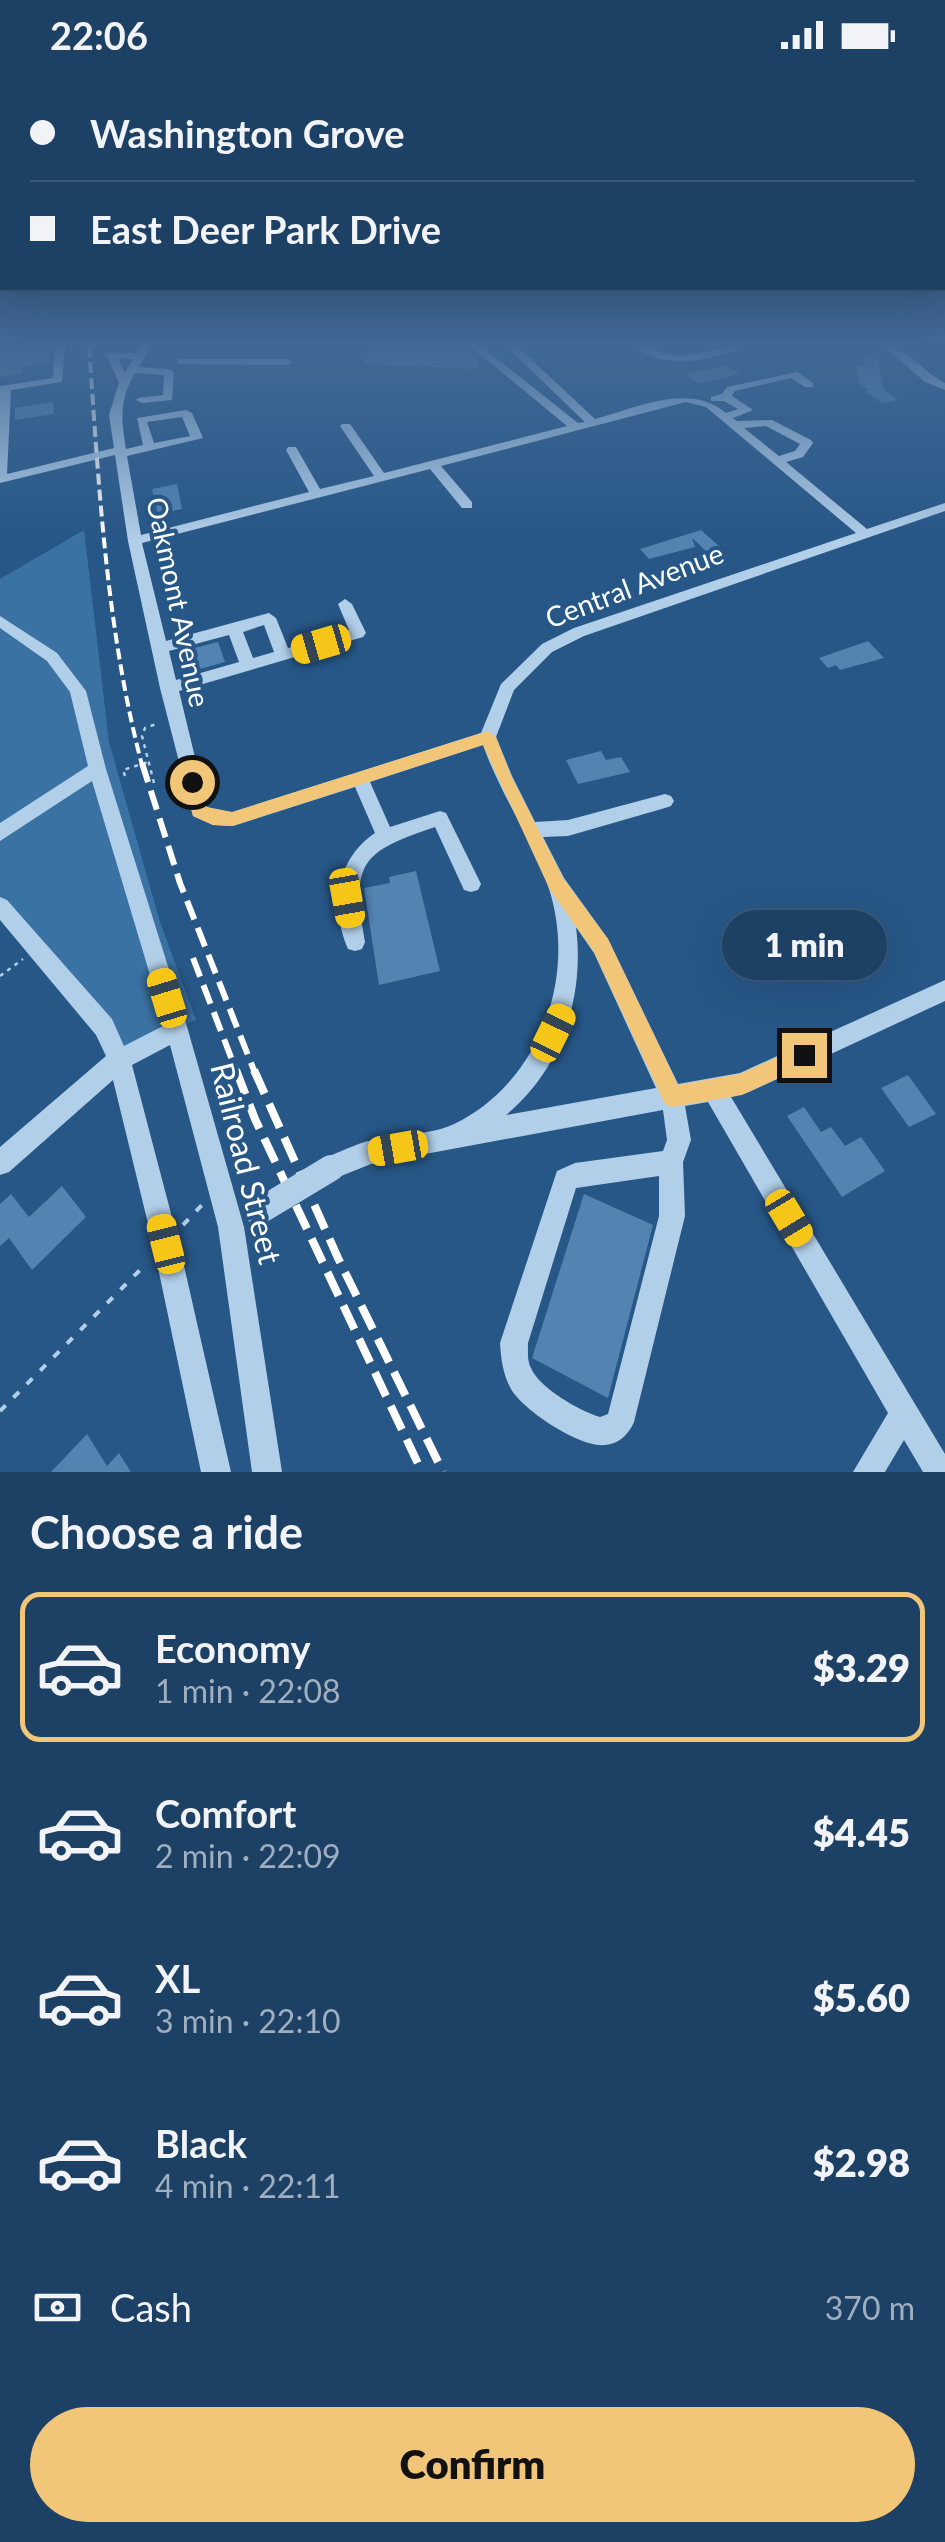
<!DOCTYPE html>
<html lang="en">
<head>
<meta charset="utf-8">
<style>
	:root { --surface:#1d4165; --page:#25486b; --text:#f1f3f6; --muted:#a0afbf; --line:#3b5a79; --accent:#f1c678 }
	body { margin:0; font-family:Lato,sans-serif; background:var(--page); color:var(--text); height:100vh; display:flex; flex-direction:column; font-size:38px; white-space:nowrap }
	* { box-sizing:border-box; margin:0 }
	p { font-size:32px; color:var(--muted) }
	.icon { flex:none; width:55px; height:55px; fill:none; stroke:currentColor; stroke-width:2; stroke-linecap:round; stroke-linejoin:round }
	.map { position:relative; height:1402px; overflow:hidden }
	.panel { display:flex; flex-direction:column; background:var(--surface); flex:1 }
	.panel>* { flex:none }
	.hud { position:absolute; left:0px; top:0px; width:945px; height:220px; box-shadow:0 10px 40px #0002,0 0 0 2px var(--line); display:grid; align-content:center; height:220px; padding:0 30px; background:var(--surface) }
	.end { position:absolute; width:45px; height:45px; margin:-22px; border:12px solid #f1c678; background:#111; box-shadow:0 0 0 5px #111 }
	.from { border-radius:50% }
	.bubble { position:absolute; height:70px; border-radius:35px; background:var(--surface); box-shadow:0 10px 40px #0002,0 0 0 2px var(--line); font-size:32px; font-weight:800; line-height:70px; text-align:center }
	.car { position:absolute; width:30px; height:60px; margin:-30px -15px; border-radius:12px; box-shadow:0 0 8px 2px #0007; background:linear-gradient(#f5c518 24%,#345 0 40%,#f5c518 0 76%,#345 0 86%,#f5c518 0) }
	.hud b { display:flex; align-items:center; gap:35px; height:95px; font-size:38px }
	.hud b+b { border-top:2px solid var(--line) }
	.hud i { width:25px; height:25px; background:var(--text) }
	ul { padding:0; list-style:none }
	li { display:flex; align-items:center; gap:30px; height:150px; margin:0 20px 15px; padding:0 10px; border:5px solid transparent; border-radius:20px }
	li div { flex:1 }
	li b { display:block; font-size:38px }
	li em { font-style:normal; font-weight:800 }
	li.on { border-color:var(--accent) }
	li>.icon { width:90px; height:90px; stroke-width:1.5 }
	h2 { padding:0 30px; font-size:45px; line-height:120px }
	.pay { display:flex; align-items:center; gap:25px; height:110px; padding:0 30px; font-size:38px }
	.pay p { margin-inline-start:auto }
	.button { display:flex; gap:20px; margin-top:auto; padding:20px 30px }
	.button a { flex:1; height:115px; border-radius:60px; background:var(--accent); color:#111; font-size:40px; font-weight:800; line-height:115px; text-align:center }
	.status { display:flex; justify-content:space-between; align-items:center; height:70px; padding:0 50px; background:var(--surface); direction:ltr }
	.status svg { height:28px; fill:currentColor }
	.map>svg:first-child { display:block }
</style>
</head>
<body>
<div class="status"><b>22:06</b><svg viewBox="0 0 49 12"><path d="M0 12V9h3v3zM5 12V6h3v6zM10 12V3h3v9zM15 12V0h3v12zM26 1h20v11H26zM47 4h2v5h-2z"/></svg></div>
<div class="map">
<svg width="945" height="1402" viewBox="0 0 945 1402">
	<rect width="100%" height="100%" fill="#275787"/>
	<path fill="#3b72a4" d="M84,460L109,672L160,852L196,950L126,979L0,828V509Z"/>
	<path fill="#5383b1" d="M0,276H48L49,293L22,297L21,304L0,307Z
		M370,276H455L478,289L476,299L364,294Z
		M863,288L878,289L884,320L898,330L882,333L865,321L869,320L859,313L856,296H864Z
		M727,295L740,304L698,314L686,304Z
		M53,332L54,344L15,350V338Z
		M177,414L182,439L158,444L152,419Z
		M701,460L720,477L706,481L692,468L695,477L649,489L640,479Z
		M868,571L884,588L840,600L836,595L828,598L819,588Z
		M218,572L225,592L182,604L175,583Z
		M601,681L606,690L621,687L630,702L578,714L566,690Z
		M416,801L440,901L379,915L364,818L390,813L389,807Z
		M908,1005L936,1044L909,1057L881,1018Z
		M804,1037L821,1062L831,1057L845,1076L861,1067L885,1101L842,1127L787,1046Z
		M62,1116L86,1147L32,1200L9,1168L0,1176V1134L11,1124L29,1147Z
		M584,1124L653,1155L608,1328L532,1288Z
		M87,1364L107,1396L119,1383L131,1402H51Z"/>
	<g fill="none" stroke-linecap="round" stroke-linejoin="round">
		<path stroke="#b2cfe9" stroke-width="2.5" stroke-dasharray="4 5" stroke-linecap="butt" d="M125,706L123,700L148,692
			M154,713L142,666L145,658L159,653
			M0,906L23,889"/>
		<path stroke="#b2cfe9" stroke-width="4" stroke-dasharray="8 11" stroke-linecap="butt" d="M183,1155L202,1135
			M0,1341L147,1193"/>
		<path fill="#b2cfe9" fill-rule="evenodd" d="M55,276H65L62,312L11,320L7,404L114,378L109,345L119,313L106,285L107,283H137L141,276H151L139,297L169,299L174,302L172,330L142,333L136,330L138,328L163,325L164,305L135,303C119,330 121,350 126,379L143,375L137,348L186,340L192,343L203,368L127,386L141,465L309,422L286,380L288,377H296L320,419L374,406L340,356L342,354H350L384,403L567,356L470,276H481L578,353L585,352L506,276H517L595,349C637,338 689,312 726,343L738,339L724,331H711V327L722,324L727,317L797,302L813,313V317H805L791,308L735,321L732,326L753,340L733,348L737,351L772,350L811,370L813,373L803,387L786,392L867,459L945,433V441L584,566L552,582L514,620L496,667L512,706L535,752L568,750L665,724L671,726L674,731L671,736L665,738L568,766L543,767L564,808L608,869L678,1014L740,1003L945,910V931L749,1022L731,1027L945,1384V1402H923L904,1370L885,1402H853L888,1343L708,1032L685,1036L691,1070L683,1092L685,1146L634,1352C629,1364 619,1374 605,1375C580,1378 523,1340 511,1319C503,1305 501,1289 500,1273L557,1101L575,1093L663,1081L667,1070L663,1040L371,1094L331,1110L322,1107L319,1098L322,1089C338,1083 355,1074 372,1070C398,1063 430,1066 454,1054C542,1011 579,902 547,813C530,766 500,723 483,675L370,712L390,757L440,741L446,743L481,814L478,820L471,822L464,820L435,757C360,782 351,793 365,872L362,879L355,881L348,879C330,837 336,789 375,763L355,717L233,756L213,755L193,746L160,618L128,471L115,385L0,413V316L53,308ZM118,288L133,289L125,303ZM686,332L706,337L856,463L574,558L542,574L501,614L481,663L233,742L215,741L207,737L179,621L363,567L366,563L352,534L345,529L338,534L349,560L288,578L276,548L269,543L166,571L142,473L430,399L462,438H472V432L441,396ZM182,347L190,366L154,373L147,352ZM766,356L800,374L795,381L779,386L744,358ZM264,555L274,582L253,588L243,562ZM229,565L239,592L176,610L169,581ZM576,857L594,883L656,1018L506,1045C561,1000 585,927 576,857ZM659,1106V1146L608,1344L600,1347C580,1341 539,1318 531,1298C527,1291 528,1281 528,1273L576,1118Z
			M633,276C650,276 663,285 680,285C702,284 722,276 744,276C712,292 663,300 633,276Z
			M884,276C908,276 923,303 945,313V320L925,312Z
			M181,289H288L293,292L288,295L177,294V290Z
			M0,546L57,583L86,621L106,699L188,960L244,1157L282,1402H252L218,1157L170,975L132,995L179,1174L231,1402H201L153,1174L113,1010L9,1102L0,1105V1077L106,986L96,965L0,850V827L7,830L112,949L124,976L165,955L92,711L0,771V753L88,696L70,622L47,591L0,558Z"/>
		<path stroke="#fff" stroke-width="4" stroke-dasharray="11 5" stroke-linecap="butt" d="M89,276C99,417 106,558 142,695"/>
		<path stroke="#fff" stroke-width="6" stroke-dasharray="20 9" stroke-linecap="butt" d="M142,693L180,813L255,1003
			M193,888L237,1003"/>
		<path stroke="#fff" stroke-width="8" stroke-dasharray="26 11" stroke-linecap="butt" d="M236,1000L255,1049L422,1402
			M254,1000L338,1188L443,1402"/>
		<path stroke="#b2cfe9" stroke-width="26" d="M258,1142L331,1098"/>
	</g>
	<linearGradient id="sky" x2="0" y2="1"><stop stop-color="#15304a"/><stop offset="0.58" stop-color="#416996"/><stop offset="1" stop-color="#416996" stop-opacity="0"/></linearGradient>
	<rect width="945" height="472" fill="url(#sky)"/>
	<path fill="#f1c678" d="M488,661L496,667L511,706L563,808L608,869L678,1015L740,1004L804,975L811,978L814,985L811,993L742,1025L672,1037L665,1034L594,882L550,820L483,675L232,756L213,755L193,746L184,712L192,705L198,707L207,737L232,742Z"/>
	<g text-anchor="middle" dominant-baseline="central" stroke-width="8" stroke-linejoin="round" paint-order="stroke">
		<g font-size="28" fill="#fff" stroke="#275787">
			<text transform="translate(634 515) rotate(-21)">Central Avenue</text>
			<text transform="translate(179 532) rotate(78)">Oakmont Avenue</text>
		</g>
		<g font-size="32" fill="#fff" stroke="#275787">
			<text transform="translate(247 1093) rotate(76)">Railroad Street</text>
		</g>
	</g>
</svg>
<i class="end from" style="left:192px;top:712px"></i>
<i class="end" style="left:804px;top:985px"></i>
<div class="bubble" style="left:722px;top:840px;width:165px">1 min</div>
<i class="car" style="left:321px;top:574px;rotate:254deg"></i>
<i class="car" style="left:347px;top:828px;rotate:170deg"></i>
<i class="car" style="left:167px;top:928px;rotate:343deg"></i>
<i class="car" style="left:553px;top:963px;rotate:26deg"></i>
<i class="car" style="left:398px;top:1078px;rotate:260deg"></i>
<i class="car" style="left:789px;top:1148px;rotate:149deg"></i>
<i class="car" style="left:166px;top:1174px;rotate:346deg"></i>
<div class="hud">
<b><i class="from"></i>Washington Grove</b>
<b><i></i>East Deer Park Drive</b>
</div>
</div>
<section class="panel">
<h2>Choose a ride</h2>
<ul>
<li class="on"><svg class="icon" aria-label="car" viewBox="0 0 24 24"><path d="M5 17H2v-5l4-1 3-4h7l3 4 3 1v5h-3M9 17h6M6 11h13"/><circle cx="7" cy="17" r="2"/><circle cx="17" cy="17" r="2"/></svg><div><b>Economy</b><p>1 min · 22:08</p></div><em>$3.29</em></li>
<li><svg class="icon" aria-label="car" viewBox="0 0 24 24"><path d="M5 17H2v-5l4-1 3-4h7l3 4 3 1v5h-3M9 17h6M6 11h13"/><circle cx="7" cy="17" r="2"/><circle cx="17" cy="17" r="2"/></svg><div><b>Comfort</b><p>2 min · 22:09</p></div><em>$4.45</em></li>
<li><svg class="icon" aria-label="car" viewBox="0 0 24 24"><path d="M5 17H2v-5l4-1 3-4h7l3 4 3 1v5h-3M9 17h6M6 11h13"/><circle cx="7" cy="17" r="2"/><circle cx="17" cy="17" r="2"/></svg><div><b>XL</b><p>3 min · 22:10</p></div><em>$5.60</em></li>
<li><svg class="icon" aria-label="car" viewBox="0 0 24 24"><path d="M5 17H2v-5l4-1 3-4h7l3 4 3 1v5h-3M9 17h6M6 11h13"/><circle cx="7" cy="17" r="2"/><circle cx="17" cy="17" r="2"/></svg><div><b>Black</b><p>4 min · 22:11</p></div><em>$2.98</em></li>
</ul>
<div class="pay"><svg class="icon" aria-label="cash" viewBox="0 0 24 24"><path d="M3 7h18v10H3z"/><circle cx="12" cy="12" r="2"/></svg>Cash<p>370 m</p></div>
<div class="button"><a>Confirm</a></div>
</section>
</body>
</html>
